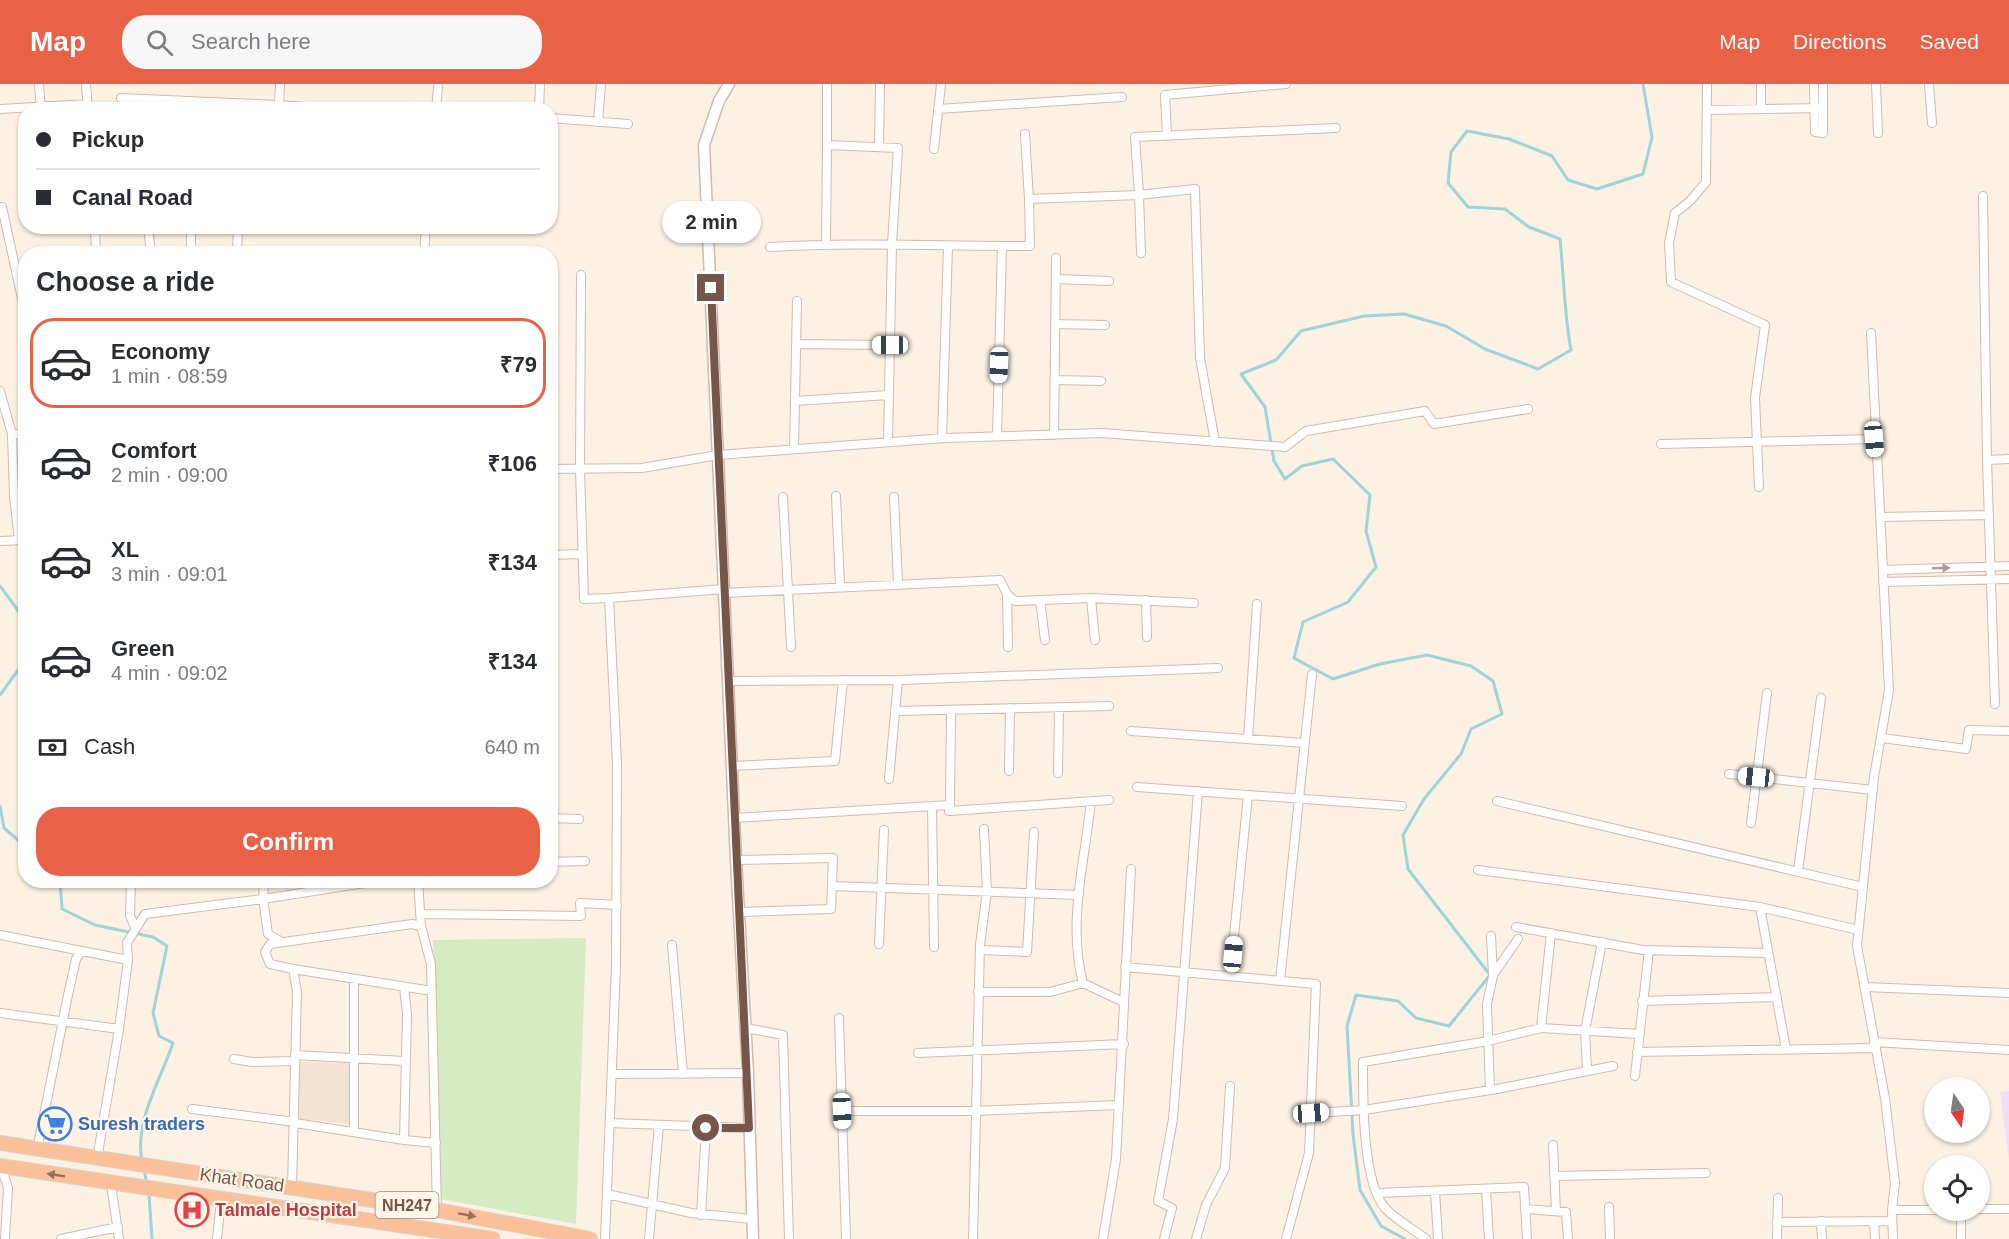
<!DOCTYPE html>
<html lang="en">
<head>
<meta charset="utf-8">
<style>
	:root { --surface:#fff; --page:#f7f7f7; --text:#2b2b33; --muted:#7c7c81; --line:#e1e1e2; --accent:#e96146 }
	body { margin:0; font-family:Arial,sans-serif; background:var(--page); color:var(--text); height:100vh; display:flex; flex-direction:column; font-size:22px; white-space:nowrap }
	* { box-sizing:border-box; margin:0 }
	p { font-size:20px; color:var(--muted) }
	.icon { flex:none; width:33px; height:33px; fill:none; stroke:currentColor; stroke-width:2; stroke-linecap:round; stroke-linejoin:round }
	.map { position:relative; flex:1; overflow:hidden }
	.panel { position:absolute; left:18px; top:162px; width:540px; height:642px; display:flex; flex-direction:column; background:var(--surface); border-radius:24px; box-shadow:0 2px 4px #0004 }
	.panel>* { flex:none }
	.guide { position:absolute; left:18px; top:18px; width:540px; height:132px; border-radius:24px; box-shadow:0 2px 4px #0004; display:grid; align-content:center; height:132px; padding:0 18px; background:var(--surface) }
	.needle { width:39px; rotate:167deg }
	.buttons { position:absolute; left:1924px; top:993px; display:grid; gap:12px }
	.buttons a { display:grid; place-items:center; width:66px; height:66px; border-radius:50%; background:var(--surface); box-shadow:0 2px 4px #0004; font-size:30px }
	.end { position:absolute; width:27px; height:27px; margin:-14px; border:8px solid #765649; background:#fff; box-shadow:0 0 0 3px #fff }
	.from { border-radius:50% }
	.bubble { position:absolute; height:42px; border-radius:21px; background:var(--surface); box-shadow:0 2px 4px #0004; font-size:20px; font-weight:800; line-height:42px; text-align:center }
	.car { position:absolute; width:18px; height:36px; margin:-18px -9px; border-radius:8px; box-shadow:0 0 4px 2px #0007; background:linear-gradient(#fff 24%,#345 0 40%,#fff 0 76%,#345 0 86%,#fff 0) }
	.guide b { display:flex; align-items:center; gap:21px; height:57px; font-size:22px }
	.guide b+b { border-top:2px solid var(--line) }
	.guide i { width:15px; height:15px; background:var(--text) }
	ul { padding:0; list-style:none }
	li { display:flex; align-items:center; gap:18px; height:90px; margin:0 12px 9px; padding:0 6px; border:3px solid transparent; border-radius:24px }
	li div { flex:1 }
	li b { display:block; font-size:22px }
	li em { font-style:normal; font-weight:800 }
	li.current { border-color:var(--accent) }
	li>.icon { width:54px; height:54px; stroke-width:1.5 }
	h2 { padding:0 18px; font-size:27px; line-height:72px }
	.pay { display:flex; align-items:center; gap:15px; height:66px; padding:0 18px; font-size:22px }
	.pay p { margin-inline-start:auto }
	.cta { display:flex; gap:12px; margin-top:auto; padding:12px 18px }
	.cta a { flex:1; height:69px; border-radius:24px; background:var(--accent); color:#fff; font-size:24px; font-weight:800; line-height:69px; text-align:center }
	header { display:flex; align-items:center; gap:36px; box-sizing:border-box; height:84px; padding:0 30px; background:var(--accent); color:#fff }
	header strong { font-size:28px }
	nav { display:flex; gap:33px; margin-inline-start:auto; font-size:21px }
	.search { width:420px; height:54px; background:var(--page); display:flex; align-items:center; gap:15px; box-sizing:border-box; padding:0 21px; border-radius:24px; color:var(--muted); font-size:22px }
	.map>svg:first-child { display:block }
</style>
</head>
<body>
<header>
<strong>Map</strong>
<div class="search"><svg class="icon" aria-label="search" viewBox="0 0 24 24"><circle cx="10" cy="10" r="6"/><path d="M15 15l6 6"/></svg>Search here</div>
<nav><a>Map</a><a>Directions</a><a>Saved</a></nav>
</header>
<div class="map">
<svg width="2009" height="1155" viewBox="0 0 2009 1155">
	<rect width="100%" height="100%" fill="#fdf1e3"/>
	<path fill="#f4e3d2" d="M299,978L350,979L349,1040L299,1035Z"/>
	<path fill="#efe0f9" d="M2009,1007V1076L2000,1008Z"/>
	<path fill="#d5ebc2" d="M586,854L576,1140L441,1115L433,856Z"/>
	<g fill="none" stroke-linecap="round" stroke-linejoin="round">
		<path stroke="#9ed3d9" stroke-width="3" d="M0,502L22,532L26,547
			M0,611L26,575
			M0,722L4,744L26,763
			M60,796L62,825L95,841L153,853L167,862L153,929L159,952L173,959C161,995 134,1038 142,1077
			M144,1086L147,1100
			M149,1110L152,1155
			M1405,1155L1381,1142L1360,1106L1353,1050L1347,942L1356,911L1398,917L1416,934L1449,942L1490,891L1408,785L1403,751L1424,715L1461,670L1471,645L1502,630L1493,597L1471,582L1427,571L1380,580L1333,595L1294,574L1303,538L1348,518L1376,483L1366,447L1370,411L1333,375L1302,382L1285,395L1274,377L1265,323L1241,290L1276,276L1301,247L1364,232L1404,230L1446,242L1485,265L1538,285L1571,266C1564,229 1564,193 1560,155L1529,143L1505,125L1468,123L1448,99L1451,68L1467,47L1509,55L1552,72L1568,96L1597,105L1643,90L1652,53L1643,0"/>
		<g stroke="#d0baad" stroke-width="10">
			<path id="minor" d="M39,0L41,26
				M86,0L88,25
				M280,0L279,21L346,26
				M827,0V61
				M1707,0L1706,98L1690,117L1675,129L1669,159L1671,198L1765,241L1755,314L1759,403
				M1761,0V25
				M1814,0L1815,48L1823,49V0
				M1876,0L1878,49
				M1929,0L1932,39
				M121,14L279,21V26
				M0,25L88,20
				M938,25L1122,13
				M436,26L438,3
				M539,26L540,0
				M1707,26L1823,24
				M550,34L628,40
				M598,38L601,0
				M1025,50L1029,115
				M1167,52L1165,11L1286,0
				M879,63L880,0
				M934,65L941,0
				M1983,112L1987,376L1995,620
				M2,123L26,233
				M95,142L96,170
				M148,142L151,170
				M826,160L827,61L898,64L892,160L888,358
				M770,163C856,158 943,162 1030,162L1029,115L1139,111L1141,169
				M191,170V142
				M237,170L238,142
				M424,170L426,142
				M581,191L580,385L584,515L609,514
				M1056,195L1109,197
				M1055,240L1105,241
				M1871,249L1889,606L1874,693L1857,862L1885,1014L1895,1099L1892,1126L1893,1155
				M796,260L890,261
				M1055,296L1101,297
				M0,307L12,350L14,413L19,456
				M795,317L889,311
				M12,350H26
				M1054,351L1056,174
				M997,352L1002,162
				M942,354L948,162
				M1215,358L1200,274L1195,105L1139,111L1135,53L1336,44
				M1661,360L1874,355
				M794,365L797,217
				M1987,376L2009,375
				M550,385L642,384L718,371L945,354L1102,349L1285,363L1306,347L1425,327L1434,340L1528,325
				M836,412L840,502
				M783,413L791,563
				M894,413L898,499
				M16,432H26
				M1881,433L1989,431
				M0,457L26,456
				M550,471L581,470
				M1883,486L2009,482
				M1883,498L2009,495
				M724,509L1000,496L1007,510L1015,517L1091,514L1194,519
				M1007,510L1008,563
				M1091,514L1095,556
				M1040,516L1045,556
				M1146,516L1147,553
				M728,597L901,596L1218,584
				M895,627L1109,622
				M1131,647L1305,659
				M1882,654L1966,665L1969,646L2009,647
				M1248,655L1257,520
				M23,656H26
				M732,682L835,677L843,596
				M1009,687L1010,624
				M1058,689L1059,623
				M1729,690L1873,706
				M889,695L898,596
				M1137,703L1402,722
				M23,708H26
				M1497,717L1863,803
				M950,721L951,626
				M932,722L934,863
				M550,734L579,735
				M734,734L950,721L949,727L1109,716
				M1751,739L1767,609
				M736,776L833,774L831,825L739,828
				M550,778L585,777
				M1478,786L1760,823L1858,846
				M1798,787L1821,614
				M131,796L130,832L135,843
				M418,796L421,842L431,880L437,1126
				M832,802L1079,811
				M1760,823L1786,965
				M420,830L581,832L580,819L617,821
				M1516,843L1643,866L1768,869
				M0,851L128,876
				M282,858L268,850L263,815L384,796
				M879,860L884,746
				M672,861L683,990
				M980,866L1027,868L1034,748
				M1125,883L1316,900L1309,1069L1286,1155
				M293,885L270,880L265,868L270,860L412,840L421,842
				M1493,891L1518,855
				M1230,892L1248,711
				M354,895V1048
				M1280,897L1312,590
				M1083,899C1067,839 1085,777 1091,717
				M1865,903L2009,909
				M978,908H1050L1083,899L1123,918
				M1642,917L1777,913
				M0,929L119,945
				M839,934L846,1155
				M746,944L783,951L789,1155
				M1541,944L1551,849
				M1874,958L2009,966
				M1637,968L1876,964
				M918,969L1124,960
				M295,971L405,977
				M234,975L252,978L295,977
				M1587,986L1585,947L1602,858
				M612,990L748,989
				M1635,992L1649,866
				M1490,1006L1487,920L1493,892L1491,852
				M192,1025L295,1038
				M842,1027H974L1118,1021
				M1311,1029L1364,1026L1497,1005L1613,982
				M295,1039L404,1056L407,930L404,903
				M610,1039L749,1044
				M404,1056L436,1059
				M1553,1061L1556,1127
				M37,1066L68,911L76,875L81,868
				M97,1075L119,945L128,876L127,859L145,830L263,815L264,796
				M1,1082L8,1104L5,1154
				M1554,1092L1706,1089
				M111,1100L119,1155
				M292,1103L297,908L293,885L432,907
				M1486,1105L1489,1155
				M1435,1107L1438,1155
				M1378,1109L1524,1103L1527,1155
				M607,1110L691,1129L752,1135
				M1609,1123L1610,1155
				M1525,1125L1566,1128L1568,1155
				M1980,1125H2009
				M1892,1126H1935
				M1961,1126V1155
				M701,1131L706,1044
				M1821,1137L1822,1155
				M1874,1137L1875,1155
				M1777,1138L1892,1137
				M61,1155L118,1143
				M217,1155L221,1116
				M605,1155L616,882L617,679L609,514L724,505
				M649,1155L659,1041
				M973,1155L980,861L987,807L984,745
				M1103,1155L1116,1075L1131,785
				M1164,1155L1172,1124L1158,1117L1173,1035L1198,707
				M1196,1155L1206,1121L1225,1084L1230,1002
				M1426,1155C1413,1145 1396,1136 1385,1124C1362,1098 1363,1012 1363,978L1488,957L1541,944L1639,950
				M1777,1155L1778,1114"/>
		</g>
		<g stroke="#d0baad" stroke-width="13">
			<path id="tertiary" d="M729,0L719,17L704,61L736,776L748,989L753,1155"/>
		</g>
		<g stroke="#dbd3d0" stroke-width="16">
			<path id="trunk" d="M0,1059L437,1126L590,1155
				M0,1082L493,1155"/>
		</g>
		<use href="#minor" stroke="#fff" stroke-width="8"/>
		<use href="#tertiary" stroke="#fff" stroke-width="10"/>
		<use href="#trunk" stroke="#fac09a" stroke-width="14"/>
	</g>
	<defs><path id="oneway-solid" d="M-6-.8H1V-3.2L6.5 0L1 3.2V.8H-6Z" transform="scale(1.5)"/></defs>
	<use fill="#ad9a92" href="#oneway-solid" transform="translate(1941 484) rotate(-2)"/>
	<g fill="#97705d">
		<use href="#oneway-solid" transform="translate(56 1091) rotate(-171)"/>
		<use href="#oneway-solid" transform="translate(467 1131) rotate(10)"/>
	</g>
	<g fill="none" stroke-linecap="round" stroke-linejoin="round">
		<path stroke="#765649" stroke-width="8" d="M706,1044H749L711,204"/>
	</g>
	<defs>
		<g id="supermarket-ring" transform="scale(1.725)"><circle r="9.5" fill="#fff6ea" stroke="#3f7fe0" stroke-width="1.5"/><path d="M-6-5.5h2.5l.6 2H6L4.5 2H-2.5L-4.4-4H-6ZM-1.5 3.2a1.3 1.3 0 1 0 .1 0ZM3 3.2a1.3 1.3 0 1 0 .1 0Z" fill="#3f7fe0"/></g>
		<g id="hospital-ring" transform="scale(1.725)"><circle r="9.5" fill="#fff6ea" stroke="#e0444e" stroke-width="1.5"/><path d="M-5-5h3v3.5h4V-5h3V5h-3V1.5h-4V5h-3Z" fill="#e0444e"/></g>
	</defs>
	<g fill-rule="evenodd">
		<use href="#supermarket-ring" x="55" y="1040"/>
		<use href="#hospital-ring" x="192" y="1126"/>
	</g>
	<g text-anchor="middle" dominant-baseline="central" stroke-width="4.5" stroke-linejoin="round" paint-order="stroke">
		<rect fill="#fff6ea" stroke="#9f8679" stroke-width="1.5" x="375.5" y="1108" width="63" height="26" rx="4.5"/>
		<g font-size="16" font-weight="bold" fill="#765649">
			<text x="407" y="1121">NH247</text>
		</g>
		<g font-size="18" font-weight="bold" fill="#366cbe" stroke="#fff6ea" text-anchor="start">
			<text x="78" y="1040">Suresh traders</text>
		</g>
		<g font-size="18" fill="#765649" stroke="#fff6ea">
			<text transform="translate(242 1096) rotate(8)">Khat Road</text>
		</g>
		<g font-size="18" font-weight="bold" fill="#be3a42" stroke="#fff6ea" text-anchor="start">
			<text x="215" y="1126">Talmale Hospital</text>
		</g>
	</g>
</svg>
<div class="buttons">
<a><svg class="needle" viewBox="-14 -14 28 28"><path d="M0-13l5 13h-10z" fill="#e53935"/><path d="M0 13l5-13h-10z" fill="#7c7c81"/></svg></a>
<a><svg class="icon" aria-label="locate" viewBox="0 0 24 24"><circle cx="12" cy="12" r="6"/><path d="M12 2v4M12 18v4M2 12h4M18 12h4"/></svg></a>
</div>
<i class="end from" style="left:706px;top:1044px"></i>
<i class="end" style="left:711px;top:204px"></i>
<div class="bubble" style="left:662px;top:117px;width:99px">2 min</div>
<i class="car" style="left:890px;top:261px;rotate:270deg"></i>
<i class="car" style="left:999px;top:281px;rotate:182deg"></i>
<i class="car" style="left:1874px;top:355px;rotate:175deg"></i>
<i class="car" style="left:1756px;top:693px;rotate:276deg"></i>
<i class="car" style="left:1233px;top:870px;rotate:5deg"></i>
<i class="car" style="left:842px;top:1027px;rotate:178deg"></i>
<i class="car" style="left:1311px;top:1029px;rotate:86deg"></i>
<div class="guide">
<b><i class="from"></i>Pickup</b>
<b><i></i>Canal Road</b>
</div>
<section class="panel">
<h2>Choose a ride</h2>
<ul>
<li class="current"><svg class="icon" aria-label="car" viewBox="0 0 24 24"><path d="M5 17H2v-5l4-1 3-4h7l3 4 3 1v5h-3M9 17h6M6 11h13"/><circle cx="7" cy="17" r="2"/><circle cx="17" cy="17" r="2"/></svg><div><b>Economy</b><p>1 min · 08:59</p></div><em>₹79</em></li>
<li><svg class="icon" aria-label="car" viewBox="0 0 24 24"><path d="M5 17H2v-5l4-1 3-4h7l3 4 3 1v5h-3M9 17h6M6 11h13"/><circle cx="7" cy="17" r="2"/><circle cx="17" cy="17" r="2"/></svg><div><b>Comfort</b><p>2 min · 09:00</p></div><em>₹106</em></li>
<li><svg class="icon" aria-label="car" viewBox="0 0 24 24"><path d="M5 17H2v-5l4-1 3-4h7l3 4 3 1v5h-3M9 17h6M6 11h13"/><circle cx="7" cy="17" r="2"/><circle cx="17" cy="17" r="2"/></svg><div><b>XL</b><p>3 min · 09:01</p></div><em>₹134</em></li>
<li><svg class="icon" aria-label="car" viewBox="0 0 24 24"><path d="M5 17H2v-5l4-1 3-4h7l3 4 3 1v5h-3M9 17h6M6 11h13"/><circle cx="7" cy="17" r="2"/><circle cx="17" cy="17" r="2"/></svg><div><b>Green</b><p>4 min · 09:02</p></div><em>₹134</em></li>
</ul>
<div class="pay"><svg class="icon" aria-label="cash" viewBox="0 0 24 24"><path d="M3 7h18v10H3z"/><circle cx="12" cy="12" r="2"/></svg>Cash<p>640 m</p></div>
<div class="cta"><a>Confirm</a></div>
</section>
</div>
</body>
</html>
